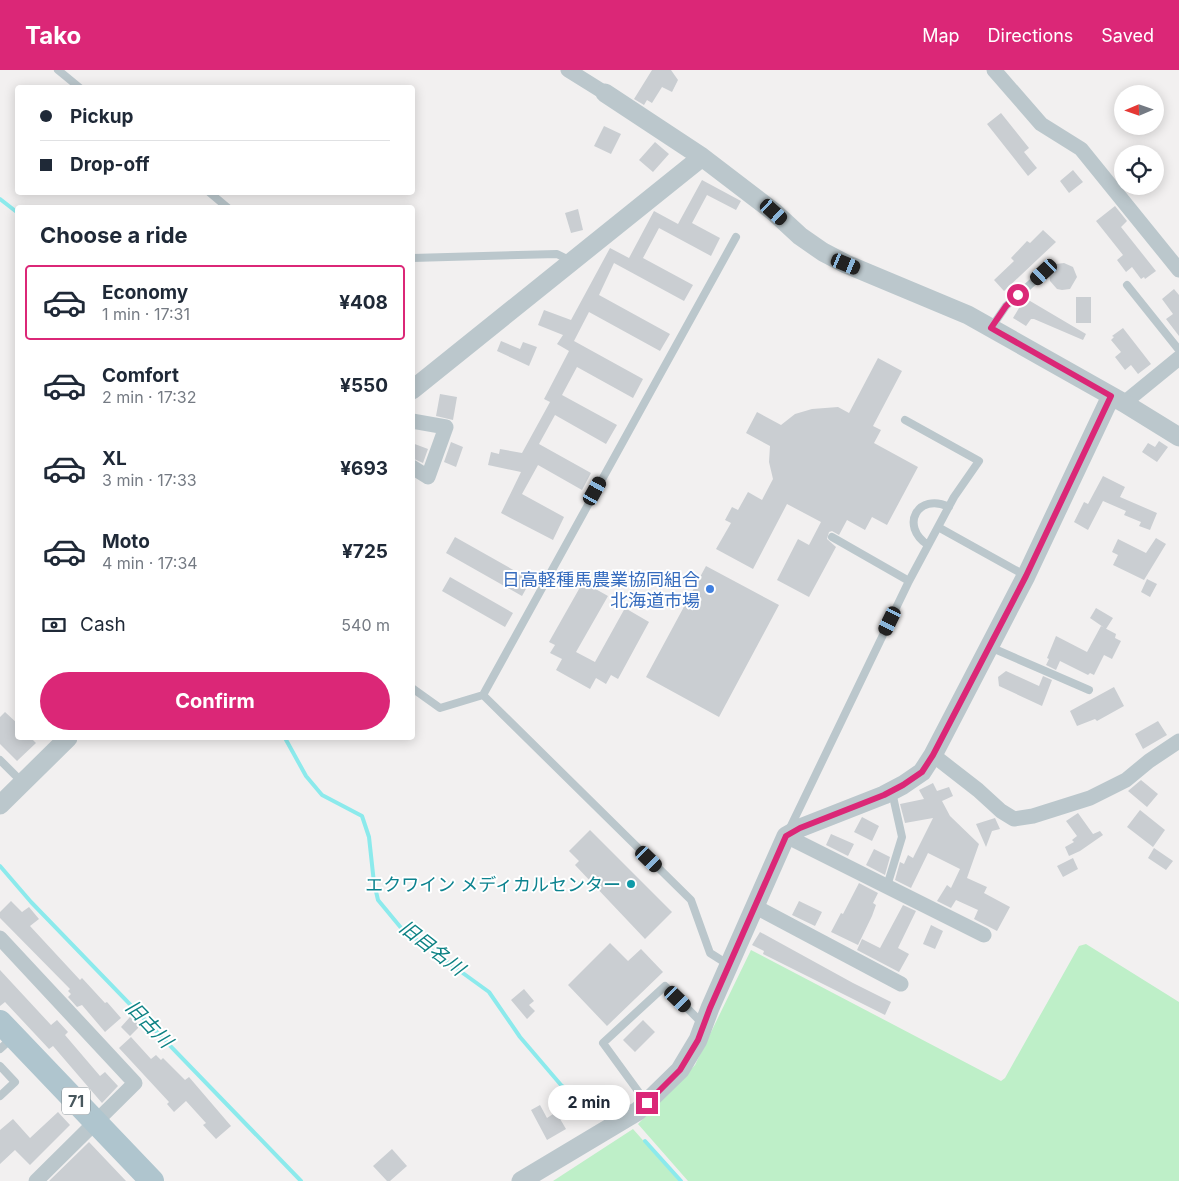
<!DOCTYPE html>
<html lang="en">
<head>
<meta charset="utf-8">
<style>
	:root { --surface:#fff; --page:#f6f6f7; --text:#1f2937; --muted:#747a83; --line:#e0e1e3; --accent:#db2777 }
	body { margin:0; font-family:Inter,"Noto Sans JP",sans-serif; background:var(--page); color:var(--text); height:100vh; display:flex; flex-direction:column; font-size:19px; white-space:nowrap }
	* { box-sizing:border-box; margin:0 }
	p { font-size:16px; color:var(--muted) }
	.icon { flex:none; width:28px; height:28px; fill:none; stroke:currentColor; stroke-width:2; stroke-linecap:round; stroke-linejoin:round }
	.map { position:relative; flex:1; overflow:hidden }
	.details { position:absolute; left:15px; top:135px; width:400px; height:535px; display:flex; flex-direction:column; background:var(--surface); border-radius:5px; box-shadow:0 2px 12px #0003 }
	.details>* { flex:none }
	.top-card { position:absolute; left:15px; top:15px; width:400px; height:110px; border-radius:5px; box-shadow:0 2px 12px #0003; display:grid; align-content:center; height:110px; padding:0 25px; background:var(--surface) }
	.needle { width:32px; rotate:268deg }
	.controls { position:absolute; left:1114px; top:15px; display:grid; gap:10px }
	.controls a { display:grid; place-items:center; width:50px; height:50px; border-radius:50%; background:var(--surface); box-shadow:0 2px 12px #0003; font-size:25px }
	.end { position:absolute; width:22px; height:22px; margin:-11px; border:6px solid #db2777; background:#fff; box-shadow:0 0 0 2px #fff }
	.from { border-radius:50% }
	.bubble { position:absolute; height:35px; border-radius:18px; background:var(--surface); box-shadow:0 2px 12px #0003; font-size:16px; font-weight:700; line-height:35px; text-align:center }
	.car { position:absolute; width:15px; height:30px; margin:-15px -8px; border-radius:6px; box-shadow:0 0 4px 1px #0007; background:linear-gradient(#222 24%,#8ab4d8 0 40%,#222 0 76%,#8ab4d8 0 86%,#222 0) }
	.top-card b { display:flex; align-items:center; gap:18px; height:48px; font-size:19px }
	.top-card b+b { border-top:1px solid var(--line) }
	.top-card i { width:12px; height:12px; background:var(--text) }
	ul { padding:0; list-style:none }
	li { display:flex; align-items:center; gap:15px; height:75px; margin:0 10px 8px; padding:0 15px; border:2px solid transparent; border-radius:5px }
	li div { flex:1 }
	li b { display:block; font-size:19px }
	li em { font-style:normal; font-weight:700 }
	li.on { border-color:var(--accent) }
	li>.icon { width:45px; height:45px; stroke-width:1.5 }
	h2 { padding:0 25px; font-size:22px; line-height:60px }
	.pay { display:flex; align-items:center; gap:12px; height:55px; padding:0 25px; font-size:19px }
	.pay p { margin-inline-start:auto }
	.action { display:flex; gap:10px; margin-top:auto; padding:10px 25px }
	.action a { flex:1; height:58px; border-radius:30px; background:var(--accent); color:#fff; font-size:20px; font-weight:700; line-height:58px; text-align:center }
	header { display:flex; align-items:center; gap:30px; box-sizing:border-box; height:70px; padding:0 25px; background:var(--accent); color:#fff }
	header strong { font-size:24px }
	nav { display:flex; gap:28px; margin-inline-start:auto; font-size:18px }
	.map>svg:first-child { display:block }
</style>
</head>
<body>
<header>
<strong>Tako</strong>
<nav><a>Map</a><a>Directions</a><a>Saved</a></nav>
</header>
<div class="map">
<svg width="1179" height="1111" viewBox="0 0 1179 1111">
	<rect width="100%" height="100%" fill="#f2f0f0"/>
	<path fill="#beefc8" d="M1086,874L1179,932V1111H688L638,1054L695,995L751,880L1001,1011L1005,1008L1079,876Z
		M633,1059L679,1111H553Z"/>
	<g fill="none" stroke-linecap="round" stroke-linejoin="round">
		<path stroke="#8ceaec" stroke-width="4" d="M0,129L18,143
			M285,668L306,706L322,725L362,746L369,767L374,813L378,830L402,859L489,922L520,967L561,1015L602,1047
			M0,796L31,832L301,1111
			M645,1071L681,1111"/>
	</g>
	<path fill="#caced2" d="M652,0H671L678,10L672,22L662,17L652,33L647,30L644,35L634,29Z
		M1001,43L1029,78L1024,82L1037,98L1028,106L987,54Z
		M604,56L621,64L611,84L594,76Z
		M655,72L669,84L653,102L639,90Z
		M1073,100L1083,112L1069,123L1060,111Z
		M702,110L741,131L736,140L707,125L692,153L720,168L711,186L659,158L643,188L693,215L684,231L614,193L599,225L670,264L660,281L589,242L574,271L643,309L633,328L577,297L562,325L617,355L606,374L555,345L539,374L591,403L582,420L538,395L522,424L564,447L553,470L501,443L521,402L488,395L491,382L499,384L500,379L522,383L550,332L544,329L569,281L557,274L563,265L538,255L544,240L571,250L610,178L629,188L654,141L678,154Z
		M1115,136L1127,151L1121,157L1156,201L1145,209L1144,207L1141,209L1132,197L1126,202L1117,190L1123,185L1096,151Z
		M578,139L583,160L571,163L565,143Z
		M1043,160L1056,172L1004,221L994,210L1014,191L1011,188L1027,171L1030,173Z
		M1064,193L1073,197L1077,207L1070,219L1062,220L1057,219L1050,211L1048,195Z
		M1174,219L1179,225V266L1166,249L1173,244L1162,229Z
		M1076,227H1091V253H1076Z
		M1025,228L1086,264L1083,270L1034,249H1031L1026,256L1013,248Z
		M1123,258L1151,294L1138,304L1131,295L1125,300L1115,287L1121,282L1111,270L1114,267L1112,266Z
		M501,271L520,279L523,272L537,277L529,296L497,281Z
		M878,288L902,301L873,356L881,360L874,373L918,397L887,455L872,447L865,460L847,450L839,465L832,461L829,462L827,469L836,477L809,527L777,510L798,469L809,475L821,452L787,434L753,499L716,479L731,453L725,450L732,437L738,440L748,422L762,430L773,409L769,392L770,376L746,363L757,342L781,355L795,344L812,339L838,337L849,343Z
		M440,324L457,327L453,350L436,346Z
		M1159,371L1168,377L1157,392L1142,382L1148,373L1155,377Z
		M451,372L463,377L456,397L444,392Z
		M412,373L428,379L423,393L412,388Z
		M1103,406L1125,417L1120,427L1157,443L1150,460L1139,456L1141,452L1124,445L1126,441L1103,431L1088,460L1074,452L1084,432L1088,434Z
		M455,467L531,510L522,526L446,483Z
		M1156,468L1166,474L1144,510L1113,495L1118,485L1112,482L1118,469L1146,483Z
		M706,496L779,535L719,647L646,607Z
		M450,507L513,543L505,557L442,521Z
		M1147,509L1157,514L1150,527L1141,522Z
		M583,512L608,526L576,582L595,592L625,538L649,552L618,609L611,605L606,614L596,608L590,619L556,600L562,589L550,583L555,575L549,572Z
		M1096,538L1113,548L1106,559L1090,548Z
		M1101,556L1116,564L1115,568L1121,571L1112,589L1104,585L1094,605L1090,603L1088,605L1060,591L1056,600L1046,595L1049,589L1047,588L1056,566L1087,582Z
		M1006,601L1039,616L1043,606L1052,610L1042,636L999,616L998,607Z
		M1114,617L1124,636L1097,651L1095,649L1077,656L1070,641Z
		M5,642L18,654V668H31L36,673L17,691L0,674V647Z
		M1158,651L1167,665L1143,679L1135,664Z
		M1141,710L1158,724L1147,737L1128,721Z
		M933,713L937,721L949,717L953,726L942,731L950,746L979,774L967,808L987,817L984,823L1010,837L997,861L974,849L978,840L956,830L951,838L937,831L947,815L951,818L960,799L928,783L911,818L895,810L900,792L904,794L908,785L913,788L933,748L905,753L900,734L924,729L919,720Z
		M1140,740L1165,760L1153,777L1127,757Z
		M1078,743L1093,764L1100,761L1103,765L1080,781L1069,786L1065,777L1074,772L1072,770L1077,766L1066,751Z
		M862,747L879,756L872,771L854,762Z
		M995,748L1000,759L992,761L986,777L976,754Z
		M590,760L672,842L645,869L575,795L579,791L569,781Z
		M831,764L854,774L848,786L826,775Z
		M1154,778L1173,791L1166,800L1148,788Z
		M874,779L890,787L885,805L866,795Z
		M1073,788L1078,799L1063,807L1057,796Z
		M859,813L878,823L873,833L876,835L872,846L858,875L831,862L841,843L843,844Z
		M11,831L22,842L29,837L39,849L30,856L80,910L82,908L105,933L107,932L121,948L105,962L82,935L77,937L68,927L71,924L68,921L70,919L0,848V842Z
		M799,831L822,842L815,856L792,845Z
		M903,835L916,841L898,878L909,884L899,902L857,880L862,869L880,878Z
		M931,855L943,861L935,879L923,874Z
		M760,862L853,913L891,932L885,945L763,884L764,881L752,875Z
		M610,873L628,891L641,879L663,902L607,956L568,915Z
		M0,900L51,955L57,950L68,962L65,965L100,1006L105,1002L118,1016L102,1033L53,976L49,979L5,932L0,936Z
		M524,919L534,931L529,935L535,941L527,949L511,930Z
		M130,947L140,956L130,966L121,957Z
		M643,950L655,962L635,982L623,970Z
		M131,967L151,989L156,985L161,990L163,988L185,1010L189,1007L231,1056L216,1069L203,1055L206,1053L186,1031L174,1042L167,1034L169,1032L119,978Z
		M540,1035L547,1048L556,1042L566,1059L547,1070L531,1040Z
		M58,1042L70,1055L30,1095L15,1080L0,1094V1060L13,1049L30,1068Z
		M89,1072L126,1111H49Z
		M392,1079L407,1096L390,1111H387L373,1096Z"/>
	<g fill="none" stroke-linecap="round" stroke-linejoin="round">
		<path stroke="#bbc7cc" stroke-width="8" d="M58,0L80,18
			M209,122L228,138
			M412,188L557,184L571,191
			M1127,215L1179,280
			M991,258L1006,236L1044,202
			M905,350L979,391L954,427L909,511
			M938,457L1026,506
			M928,475C899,456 918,422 949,437
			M990,577L1089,620
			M412,618L440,638L483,625
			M0,690L23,713
			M789,760L909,511L832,467
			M887,816L902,767L892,722
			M729,895L710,883L691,830L483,625L736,167
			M0,979L12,968
			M0,996L15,1012L0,1026
			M646,1032L603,973L665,916L702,953"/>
		<path stroke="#bbc7cc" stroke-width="15" d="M568,0L605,23
			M994,0L1041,54L1081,79L1179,200
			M1124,333L1179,288
			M412,351L446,357L428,407L412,397
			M933,685L978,720L1001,741L1014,749L1033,746L1090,728L1126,710L1149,691L1179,671
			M786,766L984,865
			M754,836L901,914
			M0,868L135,1013L36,1111"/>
		<path stroke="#bbc7cc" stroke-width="19" d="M605,23L702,87L774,142L800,166L823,182L846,194L968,245L1124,333L1179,367
			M412,320L702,87
			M0,735L68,668
			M521,1111L638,1041L680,1000L698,970L710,938L786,766L800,758L884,725L903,715L922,702L933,685L1026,506L1111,326"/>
		<path stroke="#afc5ce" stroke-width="24" d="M0,952L152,1111"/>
	</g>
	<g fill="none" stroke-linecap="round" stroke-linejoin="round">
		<path stroke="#db2777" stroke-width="6" d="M647,1033L680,1000L698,970L710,938L786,766L800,758L884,725L903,715L922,702L933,685L1026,506L1111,326L991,258L1006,236L1018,225"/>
	</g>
	<circle fill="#3f7fe0" stroke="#fff" stroke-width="2" cx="710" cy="519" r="5"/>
	<circle fill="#0f9aa8" stroke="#fff" stroke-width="2" cx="631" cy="814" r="5"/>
	<g text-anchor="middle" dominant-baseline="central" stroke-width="4" stroke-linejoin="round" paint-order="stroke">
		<rect fill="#fff" stroke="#7f898e" stroke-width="1" x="62" y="1017.5" width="28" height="27" rx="4"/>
		<g font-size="16" font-weight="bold" fill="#48575d">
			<text x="76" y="1031">71</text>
		</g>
		<g font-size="18" fill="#366cbe" stroke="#fff" text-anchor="end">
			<text x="700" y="509">日高軽種馬農業協同組合<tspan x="700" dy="21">北海道市場</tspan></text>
		</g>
		<g font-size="18" fill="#0d838f" stroke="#fff" text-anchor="end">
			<text x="621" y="814">エクワイン メディカルセンター</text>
		</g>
		<g font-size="19" font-style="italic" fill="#0d8284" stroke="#fff">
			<text transform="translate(432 878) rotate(38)">旧目名川</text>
			<text transform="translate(149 954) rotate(46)">旧古川</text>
		</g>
	</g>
</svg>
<div class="controls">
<a><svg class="needle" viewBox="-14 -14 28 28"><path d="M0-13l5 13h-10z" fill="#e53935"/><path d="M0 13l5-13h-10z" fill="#747a83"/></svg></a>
<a><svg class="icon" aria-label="locate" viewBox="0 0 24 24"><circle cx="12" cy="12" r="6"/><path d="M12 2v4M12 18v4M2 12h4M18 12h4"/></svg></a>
</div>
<i class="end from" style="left:1018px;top:225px"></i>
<i class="end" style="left:647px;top:1033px"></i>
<div class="bubble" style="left:548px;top:1015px;width:82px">2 min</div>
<i class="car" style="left:774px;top:142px;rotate:132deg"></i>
<i class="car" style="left:846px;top:194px;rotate:112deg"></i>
<i class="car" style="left:1044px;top:202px;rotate:227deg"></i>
<i class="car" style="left:595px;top:421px;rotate:29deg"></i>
<i class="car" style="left:890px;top:551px;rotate:206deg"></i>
<i class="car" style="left:649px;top:789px;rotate:134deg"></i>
<i class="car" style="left:678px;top:929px;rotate:134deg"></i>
<div class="top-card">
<b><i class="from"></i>Pickup</b>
<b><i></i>Drop-off</b>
</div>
<section class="details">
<h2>Choose a ride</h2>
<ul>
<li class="on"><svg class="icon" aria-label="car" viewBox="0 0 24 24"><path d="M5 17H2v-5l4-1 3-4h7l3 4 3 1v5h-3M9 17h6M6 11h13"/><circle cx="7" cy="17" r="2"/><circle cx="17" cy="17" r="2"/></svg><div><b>Economy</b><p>1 min · 17:31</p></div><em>¥408</em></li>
<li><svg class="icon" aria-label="car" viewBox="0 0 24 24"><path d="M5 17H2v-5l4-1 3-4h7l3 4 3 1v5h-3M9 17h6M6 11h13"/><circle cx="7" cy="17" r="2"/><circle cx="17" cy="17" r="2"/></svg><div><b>Comfort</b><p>2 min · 17:32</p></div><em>¥550</em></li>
<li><svg class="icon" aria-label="car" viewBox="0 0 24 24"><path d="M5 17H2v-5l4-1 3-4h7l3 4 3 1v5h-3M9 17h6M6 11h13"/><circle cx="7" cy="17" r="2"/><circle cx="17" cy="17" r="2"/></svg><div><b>XL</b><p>3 min · 17:33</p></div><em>¥693</em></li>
<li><svg class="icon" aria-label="car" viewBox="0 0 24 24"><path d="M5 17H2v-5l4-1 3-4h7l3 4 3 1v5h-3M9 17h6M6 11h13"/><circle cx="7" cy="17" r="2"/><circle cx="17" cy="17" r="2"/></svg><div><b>Moto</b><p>4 min · 17:34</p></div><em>¥725</em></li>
</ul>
<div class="pay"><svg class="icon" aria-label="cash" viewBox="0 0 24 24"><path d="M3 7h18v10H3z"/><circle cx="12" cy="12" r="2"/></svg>Cash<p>540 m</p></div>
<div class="action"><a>Confirm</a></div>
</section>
</div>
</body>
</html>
